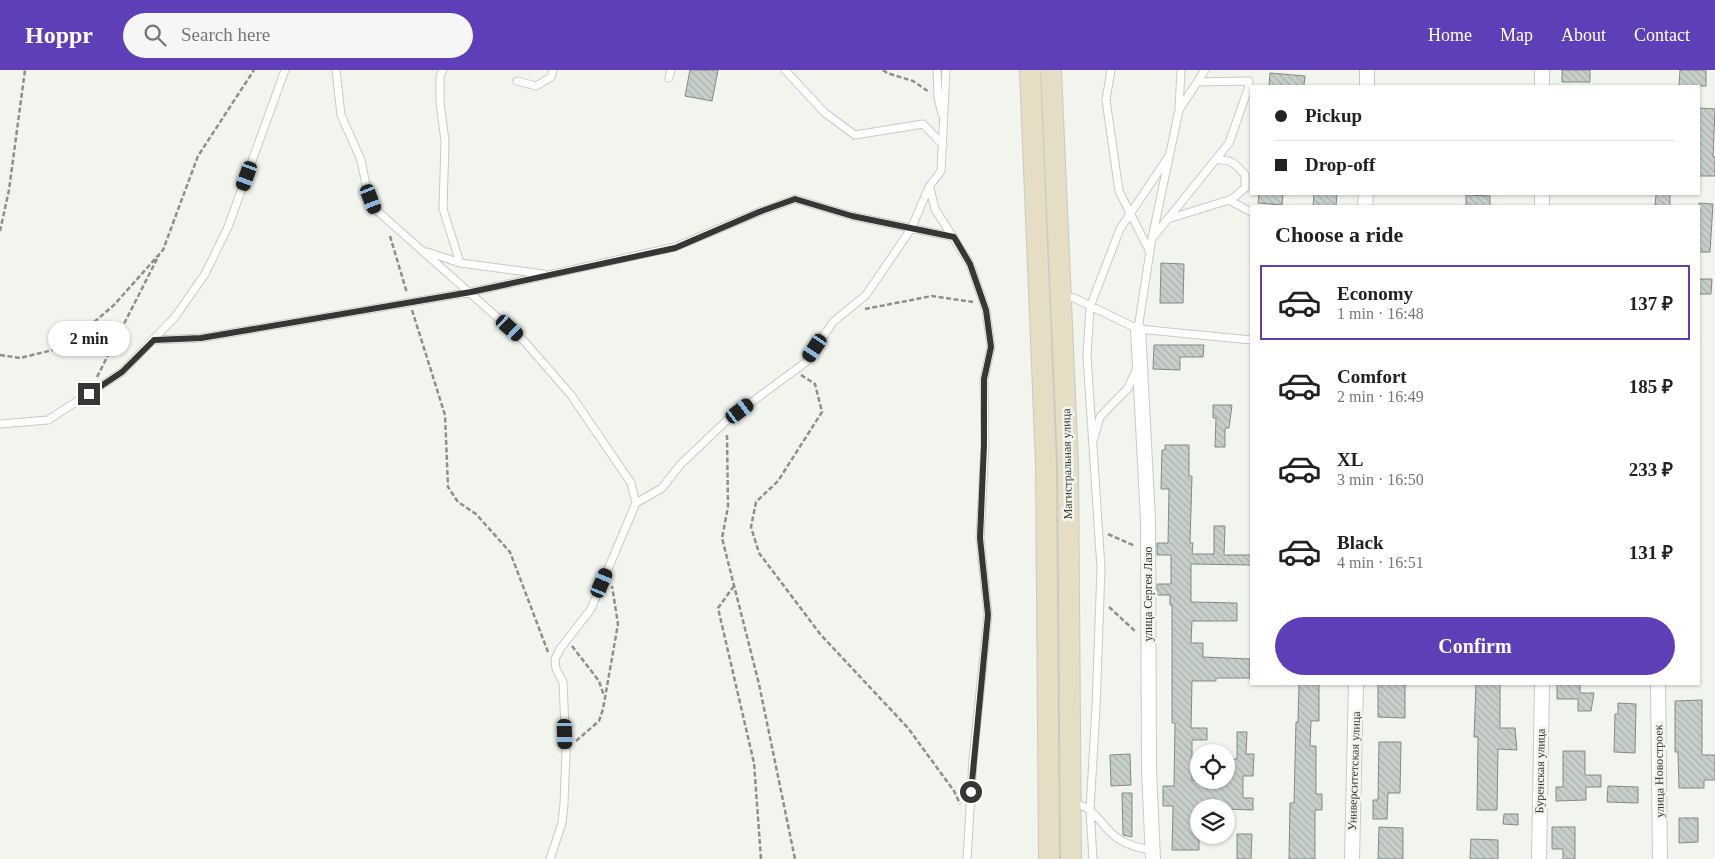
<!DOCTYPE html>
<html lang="en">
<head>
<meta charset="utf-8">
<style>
	:root { --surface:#fff; --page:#f6f6f6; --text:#222; --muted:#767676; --line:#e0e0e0; --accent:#5f3fb8 }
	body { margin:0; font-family:"Times New Roman",serif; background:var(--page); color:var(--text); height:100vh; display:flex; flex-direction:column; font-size:19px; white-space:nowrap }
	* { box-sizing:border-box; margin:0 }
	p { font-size:16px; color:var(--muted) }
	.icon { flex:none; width:28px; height:28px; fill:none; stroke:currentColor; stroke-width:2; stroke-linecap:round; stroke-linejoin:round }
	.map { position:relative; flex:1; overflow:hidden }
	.sheet { position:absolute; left:1250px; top:135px; width:450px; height:480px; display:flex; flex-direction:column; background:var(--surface); border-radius:0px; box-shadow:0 1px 4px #0004 }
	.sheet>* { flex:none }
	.banner { position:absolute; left:1250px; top:15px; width:450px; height:110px; border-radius:0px; box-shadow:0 1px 4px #0004; display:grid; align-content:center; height:110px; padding:0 25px; background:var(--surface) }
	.buttons { position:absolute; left:1190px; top:674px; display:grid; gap:10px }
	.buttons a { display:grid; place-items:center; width:45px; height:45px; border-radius:50%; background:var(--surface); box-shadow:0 1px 4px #0004; font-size:25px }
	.end { position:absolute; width:22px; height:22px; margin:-11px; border:6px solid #363734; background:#fff; box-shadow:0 0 0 2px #fff }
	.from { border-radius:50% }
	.bubble { position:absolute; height:35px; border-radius:18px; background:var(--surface); box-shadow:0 1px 4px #0004; font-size:16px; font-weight:700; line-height:35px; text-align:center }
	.car { position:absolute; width:15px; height:30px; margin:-15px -8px; border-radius:6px; box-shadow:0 0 4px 1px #0007; background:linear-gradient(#222 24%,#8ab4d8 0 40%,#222 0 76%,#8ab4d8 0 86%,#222 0) }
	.banner b { display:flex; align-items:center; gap:18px; height:48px; font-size:19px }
	.banner b+b { border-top:1px solid var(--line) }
	.banner i { width:12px; height:12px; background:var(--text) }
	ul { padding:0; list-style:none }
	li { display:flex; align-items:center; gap:15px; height:75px; margin:0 10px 8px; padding:0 15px; border:2px solid transparent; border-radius:0px }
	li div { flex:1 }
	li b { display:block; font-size:19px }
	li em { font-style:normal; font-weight:700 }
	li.current { border-color:var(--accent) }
	li>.icon { width:45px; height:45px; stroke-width:1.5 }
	h2 { padding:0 25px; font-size:22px; line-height:60px }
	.primary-button { display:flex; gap:10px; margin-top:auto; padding:10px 25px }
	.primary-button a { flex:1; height:58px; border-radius:30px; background:var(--accent); color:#fff; font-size:20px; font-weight:700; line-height:58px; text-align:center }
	header { display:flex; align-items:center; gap:30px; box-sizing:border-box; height:70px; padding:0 25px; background:var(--accent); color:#fff }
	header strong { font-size:24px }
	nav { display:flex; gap:28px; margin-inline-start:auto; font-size:18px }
	.search { width:350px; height:45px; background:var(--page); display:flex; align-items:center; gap:12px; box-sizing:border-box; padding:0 18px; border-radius:28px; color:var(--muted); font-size:19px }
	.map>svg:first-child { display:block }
</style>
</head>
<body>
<header>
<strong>Hoppr</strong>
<div class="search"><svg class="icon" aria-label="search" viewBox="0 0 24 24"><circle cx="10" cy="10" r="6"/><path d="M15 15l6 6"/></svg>Search here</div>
<nav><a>Home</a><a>Map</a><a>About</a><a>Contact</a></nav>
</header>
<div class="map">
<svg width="1715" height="789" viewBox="0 0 1715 789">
	<defs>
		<pattern id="building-back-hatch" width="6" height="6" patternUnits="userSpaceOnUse" patternTransform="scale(1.25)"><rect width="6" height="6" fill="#c7cfca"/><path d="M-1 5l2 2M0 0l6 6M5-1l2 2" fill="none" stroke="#acb2ae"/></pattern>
	</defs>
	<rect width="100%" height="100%" fill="#f2f5ee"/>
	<path fill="url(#building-back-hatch)" stroke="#838a85" d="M690,0H718L712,31L685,26Z
		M1562,0H1590V12H1562Z
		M1680,0H1706V16H1679Z
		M1270,3L1305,6L1304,16H1269Z
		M1699,38L1715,39L1713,87H1715V106H1699Z
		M1259,124H1283L1282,135L1258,133Z
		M1314,124H1337L1336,136H1313Z
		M1656,124H1670V136H1655Z
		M1466,125L1490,126V136H1466Z
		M1699,133L1713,134L1710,182H1699Z
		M1161,193L1184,194L1183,233H1160Z
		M1699,209H1712L1711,224H1699Z
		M1154,275H1204L1203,287H1180V300L1153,299Z
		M1213,335H1232L1229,358H1225V377H1215L1216,348H1213Z
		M1165,375H1189V406H1192L1190,473H1193L1192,484H1214V456H1225L1224,485H1251V495L1191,494V532L1237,533V551H1192L1191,573H1203V587L1250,589V608H1216V611H1192L1191,658H1207V670H1192V710H1230L1231,689H1237V662H1247L1246,684H1254L1253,706H1243V728H1253V740L1199,738V780H1172L1173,736H1163V716H1174L1175,653H1172V535H1170V525H1157V514H1171V485H1157V473H1168L1169,419H1161L1162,380H1165Z
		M1299,614H1319V651H1311L1310,676H1316V724H1322V740H1315V789H1289L1290,733H1294L1296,652H1298Z
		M1378,614H1405V648L1378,647Z
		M1476,614H1500V658H1515L1517,680L1498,679L1497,740H1477L1478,667H1474Z
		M1557,614H1580V623H1594L1591,641H1578V629H1557Z
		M1702,630V685H1715V710H1704V718H1679L1678,682H1675V631Z
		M1618,633L1636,634L1635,683L1614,682L1615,644H1618Z
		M1379,672H1401L1400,723H1388L1387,749H1373V730H1378Z
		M1563,681H1585V705H1601V717H1586V730L1556,731V717H1563Z
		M1130,684L1131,715L1111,716L1110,685Z
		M1608,716L1638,717V733L1607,732Z
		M1122,723H1132V767L1123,765Z
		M1504,744H1518V755L1503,754Z
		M1679,748H1698V772L1679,773Z
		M1379,757L1403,758V789H1378Z
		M1552,757H1575V789H1563V779H1552Z
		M1237,764H1252L1251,789H1237Z
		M1471,769L1498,770V789H1470Z"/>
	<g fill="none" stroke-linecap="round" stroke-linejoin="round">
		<g stroke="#c8cbc3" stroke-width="9">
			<path id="service" d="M336,0L341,45L361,90L367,120L374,138L524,271L571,325L631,413L636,433
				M443,0L440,6V32L445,71L443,139L460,193L543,204
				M785,0L825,43L855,65L923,54L943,75
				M937,0L938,28L942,44
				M1111,0L1106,30L1119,121L1150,182
				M669,8L671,0
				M517,11L536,16L551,7L553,0
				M1179,39L1181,0
				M930,118L935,139L970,194L986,240L991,277L984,309L985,375L980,468L988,545L973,690L967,789
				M1229,130L1251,142
				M1168,149L1232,129L1245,118V105C1236,94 1230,88 1215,90
				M1154,166L1229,73L1249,16V11L1197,12
				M427,182L460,193
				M1062,226L1074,228L1138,259L1251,270
				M1138,259L1152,168L1179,40L1205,0
				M154,270L201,268L471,222L675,177L759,142L795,129L852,146L954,167
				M0,354L48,350L122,302L175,247L205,204L228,157L285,0
				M1093,371L1100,347L1128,318L1137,298
				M1073,734C1094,735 1101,756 1116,767C1126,775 1140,778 1153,781
				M550,789L562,753L564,734L566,682L563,612L556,599L555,589L560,579L591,539L636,433L662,418L680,395L726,351L806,292L833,252L866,225L911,159L929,117L941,101L946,0
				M1093,789L1090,739L1096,638L1101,498L1087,286L1090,237L1120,159L1169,86"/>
		</g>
		<g stroke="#c8cbc3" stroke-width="16">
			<path id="minor" d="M1542,0V16
				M1367,16V0
				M1542,124V136
				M1365,136L1366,124
				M1138,259L1148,450L1149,700L1153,789
				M1658,614L1660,789
				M1352,789L1356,614
				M1539,789L1542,614"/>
		</g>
		<g stroke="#c8cbc3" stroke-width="22">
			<path id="secondary" d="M1030,0L1046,394L1049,789
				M1051,0L1068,394L1071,789"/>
		</g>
		<path stroke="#8d8f8a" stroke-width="2.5" stroke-dasharray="5 2.5" stroke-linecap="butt" d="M883,0L887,3L913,11L929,22
			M0,161L9,120L25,0
			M390,166L407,223
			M865,239L932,226L973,232
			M412,240L445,345L448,417L458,432L476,444L510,482L548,582
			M0,285L20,288L65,277L114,235L163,180L198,86L254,0
			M801,305L815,314L822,342L778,411L756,432L751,457L759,483L821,565L908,658L954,721L960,734
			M97,307L159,185
			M727,365L728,437L722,468L759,614L795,789
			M1108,464L1135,476
			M734,516L718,538L754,693L761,789
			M1109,537L1136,562
			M572,576L599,611L604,626
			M576,671L599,651L603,639L618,554L612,516"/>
		<use href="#service" stroke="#fff" stroke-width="7"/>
		<use href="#minor" stroke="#fff" stroke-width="14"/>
		<use href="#secondary" stroke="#e6dec4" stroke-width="20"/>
	</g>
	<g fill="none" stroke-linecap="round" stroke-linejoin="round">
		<path stroke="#363734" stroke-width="6" d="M89,324L122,302L154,270L201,268L471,222L675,178L759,142L795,129L852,146L954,167L970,194L986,240L991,277L984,309V375L980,468L988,545L971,722"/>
	</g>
	<g text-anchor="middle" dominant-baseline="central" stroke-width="5" stroke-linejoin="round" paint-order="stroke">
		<g font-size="12" fill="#363734" stroke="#f2f5ee">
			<text transform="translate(1067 394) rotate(-91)">Магистральная улица</text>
			<text transform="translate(1148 524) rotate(-90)">улица Сергея Лазо</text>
			<text transform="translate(1354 701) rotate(-88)">Университетская улица</text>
			<text transform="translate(1540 701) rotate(-89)">Буренская улица</text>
			<text transform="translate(1659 701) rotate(-91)">улица Новостроек</text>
		</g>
	</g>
</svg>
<div class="buttons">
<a><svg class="icon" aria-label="locate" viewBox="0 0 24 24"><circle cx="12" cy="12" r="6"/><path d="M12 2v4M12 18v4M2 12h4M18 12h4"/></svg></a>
<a><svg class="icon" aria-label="layers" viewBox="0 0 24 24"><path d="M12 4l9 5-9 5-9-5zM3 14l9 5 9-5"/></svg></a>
</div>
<i class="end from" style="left:971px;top:722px"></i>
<i class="end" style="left:89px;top:324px"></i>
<div class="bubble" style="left:48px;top:251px;width:82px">2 min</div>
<i class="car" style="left:247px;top:106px;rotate:200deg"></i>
<i class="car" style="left:371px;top:129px;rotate:159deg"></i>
<i class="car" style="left:510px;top:258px;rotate:132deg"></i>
<i class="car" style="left:815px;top:278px;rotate:214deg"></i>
<i class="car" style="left:740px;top:341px;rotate:53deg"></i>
<i class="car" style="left:602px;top:513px;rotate:23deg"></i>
<i class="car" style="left:565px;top:664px;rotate:178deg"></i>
<div class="banner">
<b><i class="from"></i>Pickup</b>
<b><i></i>Drop-off</b>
</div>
<section class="sheet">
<h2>Choose a ride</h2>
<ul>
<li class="current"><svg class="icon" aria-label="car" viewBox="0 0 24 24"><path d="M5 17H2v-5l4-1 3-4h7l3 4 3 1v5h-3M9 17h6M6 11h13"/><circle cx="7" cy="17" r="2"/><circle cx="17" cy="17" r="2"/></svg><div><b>Economy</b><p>1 min · 16:48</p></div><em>137 ₽</em></li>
<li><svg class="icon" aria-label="car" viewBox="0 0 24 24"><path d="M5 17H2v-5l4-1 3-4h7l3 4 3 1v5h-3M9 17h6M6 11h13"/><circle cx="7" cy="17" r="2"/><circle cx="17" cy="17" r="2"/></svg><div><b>Comfort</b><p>2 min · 16:49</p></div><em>185 ₽</em></li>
<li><svg class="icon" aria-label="car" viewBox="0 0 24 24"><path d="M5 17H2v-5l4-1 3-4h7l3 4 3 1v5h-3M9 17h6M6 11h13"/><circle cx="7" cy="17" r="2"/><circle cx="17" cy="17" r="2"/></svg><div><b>XL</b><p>3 min · 16:50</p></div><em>233 ₽</em></li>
<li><svg class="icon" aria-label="car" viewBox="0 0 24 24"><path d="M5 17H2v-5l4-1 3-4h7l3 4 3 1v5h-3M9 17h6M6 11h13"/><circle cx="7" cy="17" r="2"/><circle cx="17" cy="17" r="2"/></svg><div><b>Black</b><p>4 min · 16:51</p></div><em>131 ₽</em></li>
</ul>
<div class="primary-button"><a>Confirm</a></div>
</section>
</div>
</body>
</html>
